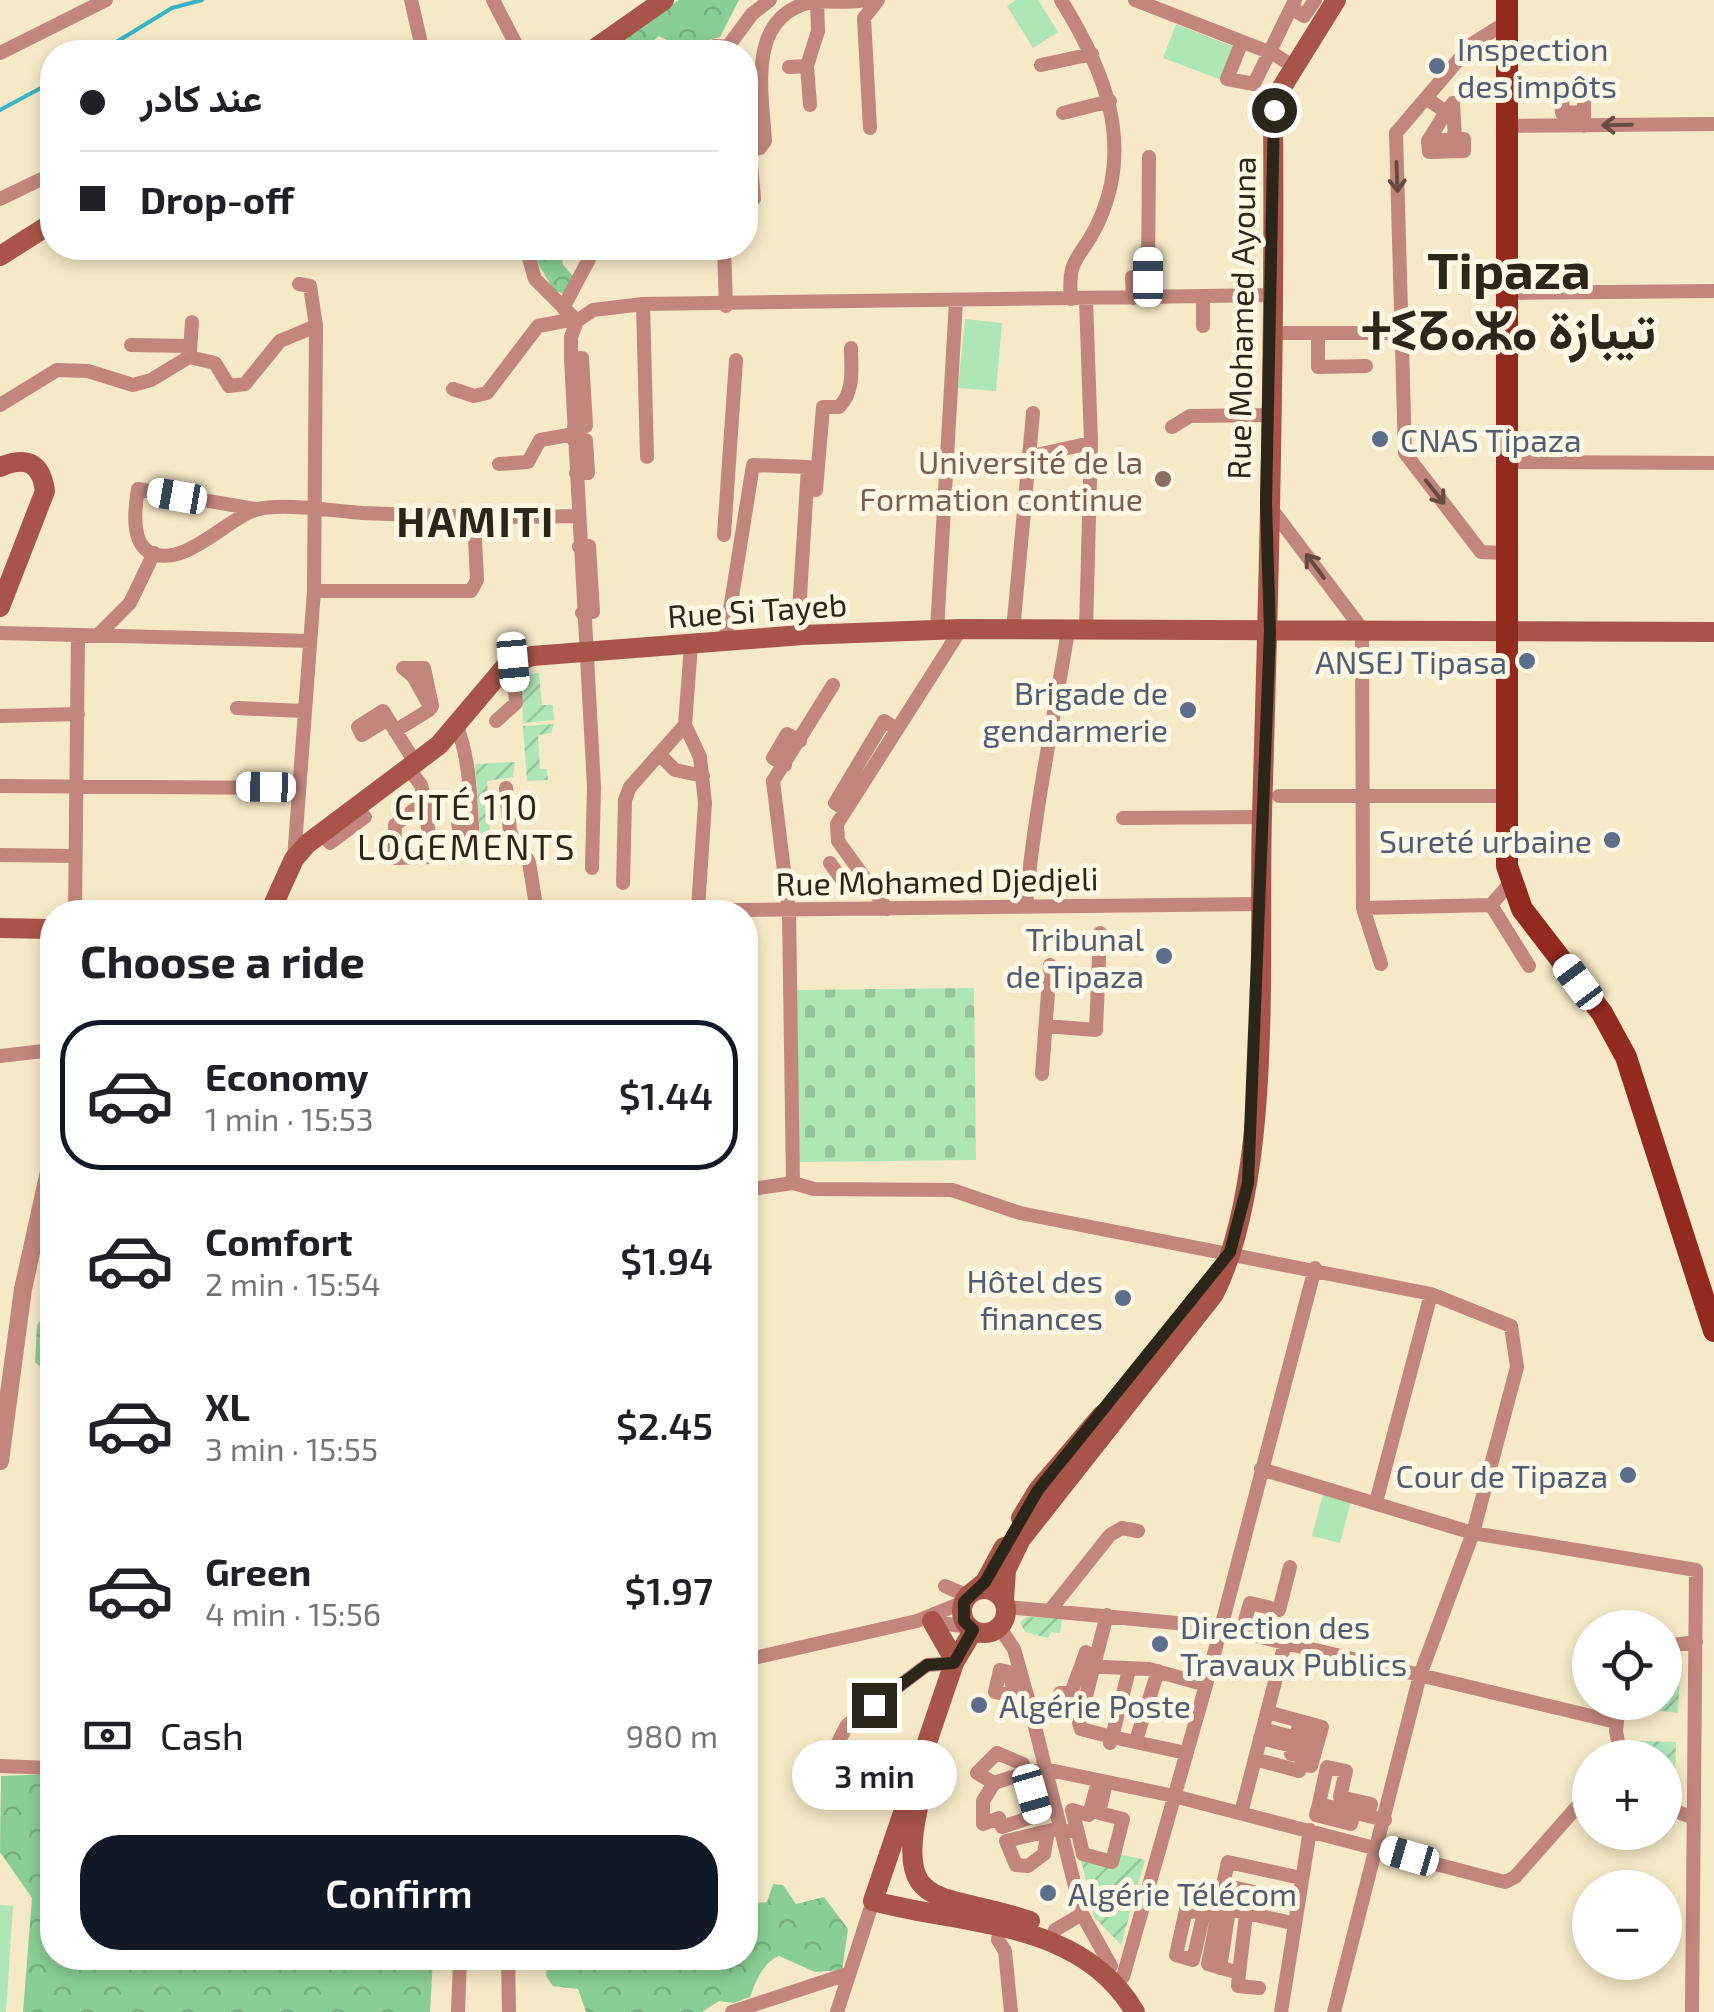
<!DOCTYPE html>
<html lang="en">
<head>
<meta charset="utf-8">
<style>
	:root { --surface:#fff; --page:#f6f6f6; --text:#202124; --muted:#757577; --line:#e0e0e0; --accent:#111827 }
	body { margin:0; font-family:"Exo 2",Vazirmatn,"Noto Sans Tifinagh",sans-serif; background:var(--page); color:var(--text); height:100vh; display:flex; flex-direction:column; font-size:38px; white-space:nowrap }
	* { box-sizing:border-box; margin:0 }
	p { font-size:32px; color:var(--muted) }
	.icon { flex:none; width:55px; height:55px; fill:none; stroke:currentColor; stroke-width:2; stroke-linecap:round; stroke-linejoin:round }
	.map { position:relative; flex:1; overflow:hidden }
	.details { position:absolute; left:40px; top:900px; width:718px; height:1070px; display:flex; flex-direction:column; background:var(--surface); border-radius:40px; box-shadow:0 5px 15px #0003 }
	.details>* { flex:none }
	.top-card { position:absolute; left:40px; top:40px; width:718px; height:220px; border-radius:40px; box-shadow:0 5px 15px #0003; display:grid; align-content:center; height:220px; padding:0 40px; background:var(--surface) }
	.tools { position:absolute; left:1572px; top:1610px; display:grid; gap:20px }
	.tools a { display:grid; place-items:center; width:110px; height:110px; border-radius:50%; background:var(--surface); box-shadow:0 5px 15px #0003; font-size:50px }
	.end { position:absolute; width:45px; height:45px; margin:-22px; border:12px solid #2b2619; background:#fff; box-shadow:0 0 0 5px #fff }
	.from { border-radius:50% }
	.bubble { position:absolute; height:70px; border-radius:35px; background:var(--surface); box-shadow:0 5px 15px #0003; font-size:32px; font-weight:600; line-height:70px; text-align:center }
	.car { position:absolute; width:30px; height:60px; margin:-30px -15px; border-radius:12px; box-shadow:0 0 8px 2px #0007; background:linear-gradient(#fff 24%,#345 0 40%,#fff 0 76%,#345 0 86%,#fff 0) }
	.top-card b { display:flex; align-items:center; gap:35px; height:95px; font-size:38px }
	.top-card b+b { border-top:2px solid var(--line) }
	.top-card i { width:25px; height:25px; background:var(--text) }
	ul { padding:0; list-style:none }
	li { display:flex; align-items:center; gap:30px; height:150px; margin:0 20px 15px; padding:0 20px; border:5px solid transparent; border-radius:40px }
	li div { flex:1 }
	li b { display:block; font-size:38px }
	li em { font-style:normal; font-weight:600 }
	li.current { border-color:var(--accent) }
	li>.icon { width:90px; height:90px; stroke-width:1.5 }
	h2 { padding:0 40px; font-size:45px; line-height:120px }
	.pay { display:flex; align-items:center; gap:25px; height:110px; padding:0 40px; font-size:38px }
	.pay p { margin-inline-start:auto }
	.action { display:flex; gap:20px; margin-top:auto; padding:20px 40px }
	.action a { flex:1; height:115px; border-radius:40px; background:var(--accent); color:#fff; font-size:40px; font-weight:600; line-height:115px; text-align:center }
	.map>svg:first-child { display:block }
</style>
</head>
<body>
<div class="map">
<svg width="1714" height="2012" viewBox="0 0 1714 2012">
	<defs>
		<pattern id="forest-crowns" width="20" height="18" patternUnits="userSpaceOnUse" patternTransform="scale(2.5)"><rect width="20" height="18" fill="#89ce94"/><path d="M2 6a3 3 0 1 1 6 0M12 15a3 3 0 1 1 6 0" fill="none" stroke="#76b17f"/></pattern>
		<pattern id="cemetery-stones" width="16" height="16" patternUnits="userSpaceOnUse" patternTransform="scale(2.5)"><rect width="16" height="16" fill="#aee6b6"/><path d="M2 7V4a2 2 0 0 1 4 0v3zM10 15v-3a2 2 0 0 1 4 0v3z" fill="#96c59c"/></pattern>
		<pattern id="garden-furrows" width="10" height="10" patternUnits="userSpaceOnUse" patternTransform="scale(2.5)"><rect width="10" height="10" fill="#aee6b6"/><path d="M-1 1l2-2M0 10L10 0M9 11l2-2" fill="none" stroke="#96c59c"/></pattern>
	</defs>
	<rect width="100%" height="100%" fill="#f6e9c7"/>
	<path fill="url(#forest-crowns)" d="M679,0H739L720,37L702,42L690,52L659,36L643,50L605,52Z
		M529,248H561L563,265L574,277L565,295L553,289Z
		M52,1315V1377L35,1362L37,1326L42,1316Z
		M52,1774V1958H433L430,2012H23L32,1898L0,1852L1,1776Z
		M773,1884L783,1885L796,1904L824,1897L848,1929L842,1970L815,1972L779,1956C763,1962 755,1983 750,1997L734,2003L719,2001L702,2012H586L578,1989L553,1986L546,1976L548,1958H745V1904L767,1902Z"/>
	<path fill="url(#cemetery-stones)" d="M974,988L976,1160L799,1162L797,990Z"/>
	<path fill="url(#garden-furrows)" d="M539,673L542,705H553L554,720L523,723L522,691L529,674Z
		M554,724L551,733L538,735L540,769H547L548,780L527,781L523,726Z
		M515,762L513,777L487,781L491,846H481L475,764Z
		M1027,1617L1062,1618L1060,1633L1051,1632L1048,1638L1025,1632L1020,1622Z
		M1680,1670L1678,1713L1646,1709L1647,1703L1665,1702V1677Z
		M1641,1741L1676,1742L1675,1782L1665,1779V1758L1644,1757Z
		M1119,1854L1145,1860L1121,1945L1094,1917L1081,1859Z"/>
	<path fill="#aee6b6" d="M1016,0H1038L1058,32L1033,48L1007,6Z
		M1176,24L1234,47L1222,80L1163,58Z
		M965,319L1002,323L996,391L958,388Z
		M1323,1494L1351,1501L1340,1543L1312,1536Z
		M0,1905L13,1906L6,2012H0Z"/>
	<g fill="none" stroke-linecap="round" stroke-linejoin="round">
		<path stroke="#39b3c5" stroke-width="4" d="M100,52L172,8L202,0
			M0,110L52,82"/>
		<path stroke="#c2867d" stroke-width="14" d="M411,0L423,52
			M493,0L520,52
			M1061,0C1104,69 1135,144 1098,223C1081,260 1067,255 1071,299
			M1135,0L1274,54L1294,67
			M1293,9L1304,16L1315,0
			M1241,44L1227,79L1254,84L1295,0
			M707,52L715,46L729,47
			M724,52L752,14L770,0
			M0,53L106,0
			M1041,65L1092,54
			M807,66L818,31L817,2
			M789,67L807,66L810,105
			M1426,98L1446,112L1428,141L1429,152L1464,151V139L1428,141
			M1584,112L1562,113L1563,89H1584V126
			M1063,113L1110,101
			M1451,116L1446,112L1453,103L1455,140
			M1505,126L1714,124
			M870,128L864,18L878,0
			M745,152L760,148L765,141C762,92 746,16 812,2C830,0 849,4 866,0
			M750,152L754,199
			M0,199L52,174
			M526,248L535,279L577,321
			M724,248L726,306
			M1507,293L1714,291
			M1203,297V326
			M1133,298L1132,277H1148L1149,157
			M1086,299L1091,443L1086,630
			M643,304L647,457
			M563,308L595,248
			M577,321L593,310L643,304L1273,295
			M577,321L571,337V359L594,787L592,868
			M1273,333H1403
			M1318,334V367L1366,366
			M131,345L190,346
			M190,351L192,322
			M571,359L582,358L586,426L574,427
			M453,389L474,396L487,393L538,326L575,319
			M0,405L57,370L88,371L133,385L151,380L189,357L215,363L229,386L245,384L280,341L316,326
			M1172,427L1190,416L1270,415
			M574,441L586,440L588,473H576
			M1027,457L1091,443
			M1506,462L1714,463
			M499,464L528,462L540,440L574,434
			M816,490L823,407H839C855,391 851,369 851,348
			M1270,507L1362,629L1363,908L1381,964
			M256,509L138,489C135,507 130,543 151,553C184,568 227,519 255,510C279,502 335,511 362,513C434,516 505,518 578,516
			M724,535L736,360
			M579,547L589,546L593,612L582,613
			M1504,553L1481,552L1405,453L1396,133L1472,44L1507,22
			M314,591H471L477,580L474,518
			M937,630L956,301
			M1013,631L1033,413
			M0,633L310,641
			M98,635L130,603L154,553
			M725,641L753,465L808,467L799,612
			M691,645L685,725L700,757L705,803L698,909
			M237,708L302,711
			M0,716L78,714
			M388,719L362,735L358,727L383,711L416,764
			M496,721L516,703L513,662
			M457,727C471,762 470,803 473,840L460,842L457,808L470,807
			M395,731L429,710L432,706L424,668H403L413,676L431,708
			M659,754L675,770L703,776
			M785,765L773,758L787,734L800,741
			M409,769L421,785L425,801L395,825L394,858L431,857L425,801
			M0,786L296,788
			M506,788L510,832L529,862L537,912
			M1279,796H1508
			M846,810L835,803L884,721L897,729
			M1123,818L1262,817
			M322,833L330,843L365,817L357,807
			M0,855L74,856
			M294,859L314,591L316,326L310,286L299,284
			M830,863L847,887
			M623,883L625,800L630,787L685,725
			M1026,905C1034,813 1053,723 1068,631
			M1491,905L1529,966
			M1363,908L1491,905L1511,882
			M887,909L838,841L837,824L961,629
			M75,912L78,635
			M555,912L1261,904
			M1046,1026L1096,1030L1100,933
			M0,1056L52,1050
			M1042,1074L1050,965
			M793,1183L789,911L773,781L833,685
			M745,1190L793,1183L814,1189L952,1190L1020,1213L1431,1294L1511,1326L1517,1367L1473,1533L1420,1675L1334,2012
			M1261,1469L1473,1533L1696,1570L1692,2012
			M1376,1502L1431,1294
			M945,1586L968,1596
			M1007,1607L1219,1627L1616,1722
			M1051,1609L1110,1535L1122,1528L1138,1531
			M1107,1615L1079,1723L1081,1729L1112,1737L1129,1670
			M928,1621L968,1627
			M1000,1628L1014,1649L1028,1699L1082,1914L1111,1966
			M1242,1632L1250,1603L1279,1610L1290,1567
			M1665,1646L1696,1642
			M745,1660L917,1621L964,1602
			M1081,1666L1086,1652
			M1060,1693H1071L1081,1666L1149,1669L1206,1685
			M1015,1698L1009,1672L1000,1670L995,1692L1028,1699
			M1619,1702L1616,1731L1621,1758
			M1138,1734L1158,1671
			M1260,1738L1293,1746L1291,1754L1301,1756L1307,1732L1298,1729L1296,1738L1263,1729
			M1110,1743L1112,1737L1186,1753
			M997,1753L1023,1764L1038,1815L1002,1827L999,1818L983,1824V1801L994,1783L977,1773Z
			M1255,1759L1299,1771L1302,1764L1311,1766L1322,1727L1267,1712
			M828,1762L847,1725L927,1665L954,1663
			M0,1766L52,1768
			M1027,1773L1045,1769L1174,1796L1505,1882L1515,1877L1590,1792
			M994,1783L1025,1773
			M1319,1804L1316,1815L1351,1824L1354,1813
			M1665,1807L1691,1817
			M1241,1813L1285,1643
			M1368,1816L1371,1804L1340,1797L1346,1771L1327,1767L1319,1804L1385,1820
			M1048,1831L1044,1854L1028,1866L1016,1865L1006,1841L1060,1828
			M1061,1833L1077,1829L1083,1854L1112,1862L1123,1819L1099,1813L1104,1791L1096,1789L1089,1815L1072,1810L1077,1829
			M1297,1902L1223,1885L1228,1862L1301,1878
			M1206,1904L1193,1960L1176,1955L1186,1910L1195,1912L1197,1902L1292,1923
			M1219,1908L1208,1964L1239,1973L1246,1915
			M1000,1927L998,1940L1005,1951L1011,2012
			M1055,1930L1082,1914
			M508,1958L509,2012
			M1220,1968L1229,1910
			M1239,1973L1238,1986L1259,1988
			M1123,1977L1206,1685L1315,1268
			M458,2012L460,1958
			M732,2012L847,1974
			M837,2012L873,1901
			M1281,2012L1310,1830"/>
		<path stroke="#c2867d" stroke-width="18" d="M0,1461L23,1289L52,1158"/>
		<path stroke="#a85448" stroke-width="20" d="M590,52L664,0
			M0,256L52,223
			M0,467C26,456 41,462 45,491L0,607
			M270,912L294,859L307,844L439,745L505,667L532,656L802,635L961,629L1714,632
			M0,928L52,929
			M1021,1518L1038,1490L1102,1415
			M962 1611a22 22 0 1 1 44 0a22 22 0 1 1-44 0Z
			M974,1591L985,1582L1004,1547
			M1004,1600L1006,1570L1021,1539L1214,1294C1274,1175 1258,950 1262,815C1269,580 1275,345 1273,111L1279,92L1336,0
			M932,1621L955,1661
			M973,1631L954,1663L873,1901C965,1926 1081,1919 1135,2012
			M921,1795C891,1916 940,1890 1030,1921"/>
		<path stroke="#932a20" stroke-width="22" d="M1507,0V866L1522,909L1602,1013L1626,1057L1714,1331"/>
	</g>
	<defs><path id="oneway-shaft" d="M-6 0H5M1.5-3L5.5 0L1.5 3" fill="none" stroke-width="1.6" stroke-linecap="round" stroke-linejoin="round" transform="scale(2.5)"/></defs>
	<g stroke="#674c41">
		<use href="#oneway-shaft" transform="translate(1617 125) rotate(179)"/>
		<use href="#oneway-shaft" transform="translate(1397 177) rotate(88)"/>
		<use href="#oneway-shaft" transform="translate(1435 492) rotate(52)"/>
		<use href="#oneway-shaft" transform="translate(1315 566) rotate(-127)"/>
	</g>
	<g fill="none" stroke-linecap="round" stroke-linejoin="round">
		<path stroke="#2b2619" stroke-width="12" d="M874,1705L927,1665L954,1663L973,1630L964,1621V1602L985,1582L1038,1490L1230,1252L1248,1183L1270,631L1266,503L1274,110"/>
	</g>
	<g fill="#5c6f8a" stroke="#fff7e3" stroke-width="4">
		<circle cx="1437" cy="66" r="10"/>
		<circle cx="1380" cy="439" r="10"/>
		<circle cx="1527" cy="661" r="10"/>
		<circle cx="1188" cy="710" r="10"/>
		<circle cx="1612" cy="840" r="10"/>
		<circle cx="1164" cy="956" r="10"/>
		<circle cx="1123" cy="1298" r="10"/>
		<circle cx="1628" cy="1475" r="10"/>
		<circle cx="1160" cy="1644" r="10"/>
		<circle cx="979" cy="1705" r="10"/>
		<circle cx="1048" cy="1893" r="10"/>
	</g>
	<circle fill="#8d6e63" stroke="#fff7e3" stroke-width="4" cx="1163" cy="479" r="10"/>
	<g text-anchor="middle" dominant-baseline="central" stroke-width="10" stroke-linejoin="round" paint-order="stroke">
		<g font-size="32" fill="#4e5e75" stroke="#fff7e3" text-anchor="end">
			<text x="1457" y="48" text-anchor="start">Inspection<tspan x="1457" dy="37">des impôts</tspan></text>
			<text x="1400" y="439" text-anchor="start">CNAS Tipaza</text>
			<text x="1507" y="661">ANSEJ Tipasa</text>
			<text x="1168" y="692">Brigade de<tspan x="1168" dy="37">gendarmerie</tspan></text>
			<text x="1592" y="840">Sureté urbaine</text>
			<text x="1144" y="938">Tribunal<tspan x="1144" dy="37">de Tipaza</tspan></text>
			<text x="1103" y="1280">Hôtel des<tspan x="1103" dy="37">finances</tspan></text>
			<text x="1608" y="1475">Cour de Tipaza</text>
			<text x="1180" y="1626" text-anchor="start">Direction des<tspan x="1180" dy="37">Travaux Publics</tspan></text>
			<text x="999" y="1705" text-anchor="start">Algérie Poste</text>
			<text x="1068" y="1893" text-anchor="start">Algérie Télécom</text>
		</g>
		<g font-size="32" fill="#2b2619" stroke="#fff7e3">
			<text transform="translate(1240 318) rotate(-89)">Rue Mohamed Ayouna</text>
			<text transform="translate(757 609) rotate(-4)">Rue Si Tayeb</text>
			<text transform="translate(937 880) rotate(-1)">Rue Mohamed Djedjeli</text>
		</g>
		<g font-size="32" fill="#785e54" stroke="#fff7e3" text-anchor="end">
			<text x="1143" y="461">Université de la<tspan x="1143" dy="37">Formation continue</tspan></text>
		</g>
		<g font-size="35" letter-spacing="2.5" fill="#2b2619" stroke="#fff7e3">
			<text x="467" y="806">CITÉ 110<tspan x="467" dy="40">LOGEMENTS</tspan></text>
		</g>
		<g font-size="42" font-weight="bold" letter-spacing="2.5" fill="#2b2619" stroke="#fff7e3">
			<text x="476" y="520">HAMITI</text>
		</g>
		<g font-size="52" font-weight="bold" fill="#2b2619" stroke="#fff7e3">
			<text x="1509" y="268">Tipaza<tspan x="1509" dy="60">ⵜⵉⵒⴰⵣⴰ تيبازة</tspan></text>
		</g>
	</g>
</svg>
<div class="tools">
<a><svg class="icon" aria-label="locate" viewBox="0 0 24 24"><circle cx="12" cy="12" r="6"/><path d="M12 2v4M12 18v4M2 12h4M18 12h4"/></svg></a>
<a>+</a>
<a>−</a>
</div>
<i class="end from" style="left:1274px;top:110px"></i>
<i class="end" style="left:874px;top:1705px"></i>
<div class="bubble" style="left:792px;top:1740px;width:165px">3 min</div>
<i class="car" style="left:1148px;top:277px;rotate:0deg"></i>
<i class="car" style="left:177px;top:496px;rotate:280deg"></i>
<i class="car" style="left:513px;top:662px;rotate:175deg"></i>
<i class="car" style="left:266px;top:787px;rotate:271deg"></i>
<i class="car" style="left:1578px;top:982px;rotate:323deg"></i>
<i class="car" style="left:1032px;top:1794px;rotate:164deg"></i>
<i class="car" style="left:1409px;top:1856px;rotate:286deg"></i>
<div class="top-card">
<b><i class="from"></i>عند كادر</b>
<b><i></i>Drop-off</b>
</div>
<section class="details">
<h2>Choose a ride</h2>
<ul>
<li class="current"><svg class="icon" aria-label="car" viewBox="0 0 24 24"><path d="M5 17H2v-5l4-1 3-4h7l3 4 3 1v5h-3M9 17h6M6 11h13"/><circle cx="7" cy="17" r="2"/><circle cx="17" cy="17" r="2"/></svg><div><b>Economy</b><p>1 min · 15:53</p></div><em>$1.44</em></li>
<li><svg class="icon" aria-label="car" viewBox="0 0 24 24"><path d="M5 17H2v-5l4-1 3-4h7l3 4 3 1v5h-3M9 17h6M6 11h13"/><circle cx="7" cy="17" r="2"/><circle cx="17" cy="17" r="2"/></svg><div><b>Comfort</b><p>2 min · 15:54</p></div><em>$1.94</em></li>
<li><svg class="icon" aria-label="car" viewBox="0 0 24 24"><path d="M5 17H2v-5l4-1 3-4h7l3 4 3 1v5h-3M9 17h6M6 11h13"/><circle cx="7" cy="17" r="2"/><circle cx="17" cy="17" r="2"/></svg><div><b>XL</b><p>3 min · 15:55</p></div><em>$2.45</em></li>
<li><svg class="icon" aria-label="car" viewBox="0 0 24 24"><path d="M5 17H2v-5l4-1 3-4h7l3 4 3 1v5h-3M9 17h6M6 11h13"/><circle cx="7" cy="17" r="2"/><circle cx="17" cy="17" r="2"/></svg><div><b>Green</b><p>4 min · 15:56</p></div><em>$1.97</em></li>
</ul>
<div class="pay"><svg class="icon" aria-label="cash" viewBox="0 0 24 24"><path d="M3 7h18v10H3z"/><circle cx="12" cy="12" r="2"/></svg>Cash<p>980 m</p></div>
<div class="action"><a>Confirm</a></div>
</section>
</div>
</body>
</html>
